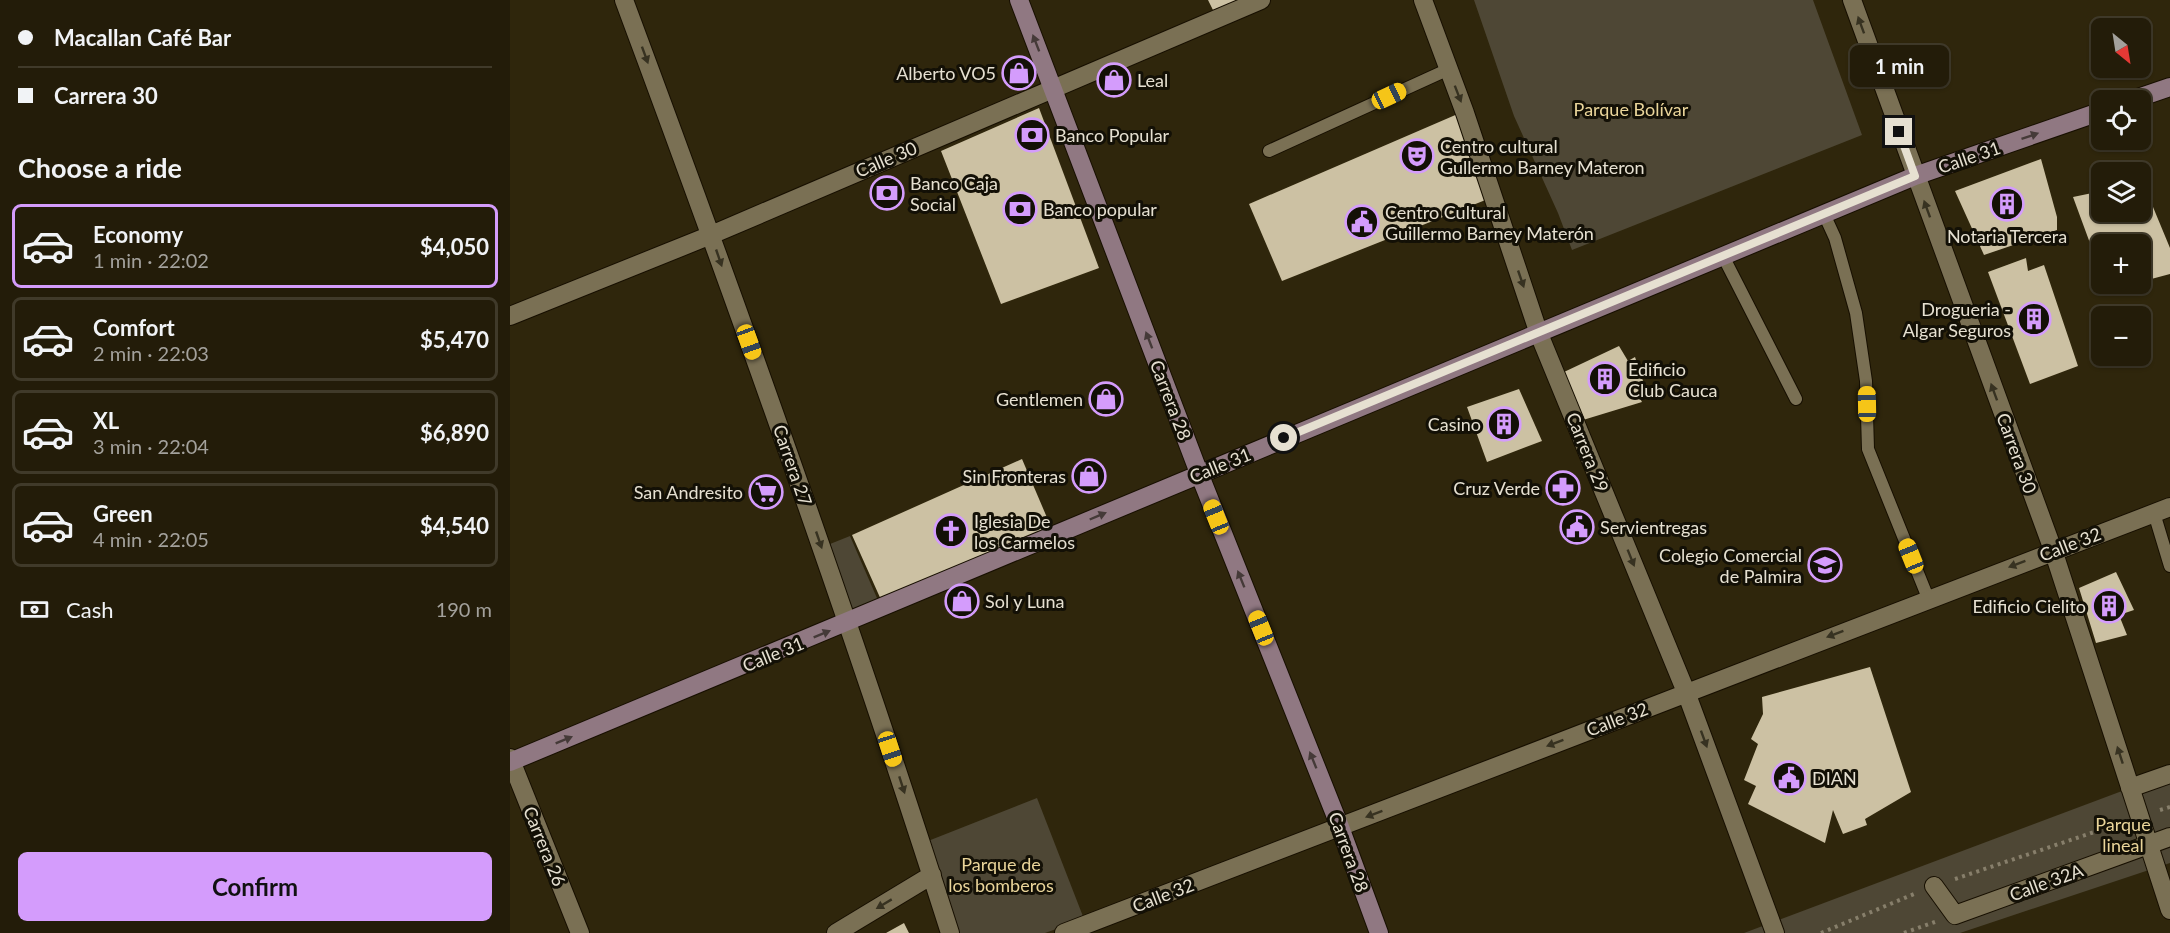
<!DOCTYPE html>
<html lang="en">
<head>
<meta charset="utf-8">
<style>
	:root { --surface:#231c09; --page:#2f2917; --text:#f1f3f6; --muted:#a3a19c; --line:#403a2a; --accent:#d49cfc }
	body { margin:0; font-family:Lato,sans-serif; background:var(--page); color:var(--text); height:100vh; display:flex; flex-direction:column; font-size:22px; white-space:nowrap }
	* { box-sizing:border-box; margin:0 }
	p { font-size:20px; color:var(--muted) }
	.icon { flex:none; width:33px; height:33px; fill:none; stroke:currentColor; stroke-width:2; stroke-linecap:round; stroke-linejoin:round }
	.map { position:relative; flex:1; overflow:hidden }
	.details { display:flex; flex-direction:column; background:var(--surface); width:510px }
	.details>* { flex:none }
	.guide { display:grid; align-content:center; height:132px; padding:0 18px; background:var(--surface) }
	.needle { width:39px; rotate:150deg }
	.buttons { position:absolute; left:1581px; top:18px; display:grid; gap:12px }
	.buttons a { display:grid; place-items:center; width:60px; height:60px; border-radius:9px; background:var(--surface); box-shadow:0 2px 4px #0004,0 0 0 2px var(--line); font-size:30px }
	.end { position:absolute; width:27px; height:27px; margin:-14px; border:8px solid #e6e0d1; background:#111; box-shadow:0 0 0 3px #111 }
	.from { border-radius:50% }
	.bubble { position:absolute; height:42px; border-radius:9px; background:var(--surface); box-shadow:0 2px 4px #0004,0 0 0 2px var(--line); font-size:20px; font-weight:700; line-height:42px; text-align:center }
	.car { position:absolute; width:18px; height:36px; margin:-18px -9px; border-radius:8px; box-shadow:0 0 4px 2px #0007; background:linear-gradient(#f5c518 24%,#345 0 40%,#f5c518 0 76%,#345 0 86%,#f5c518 0) }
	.guide b { display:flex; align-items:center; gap:21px; height:57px; font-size:22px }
	.guide b+b { border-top:2px solid var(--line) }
	.guide i { width:15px; height:15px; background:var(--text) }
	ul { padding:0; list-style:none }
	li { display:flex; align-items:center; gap:18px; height:84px; margin:0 12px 9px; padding:0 6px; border:3px solid var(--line); border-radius:9px }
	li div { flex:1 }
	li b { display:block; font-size:22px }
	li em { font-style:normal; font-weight:700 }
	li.current { border-color:var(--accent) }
	li>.icon { width:54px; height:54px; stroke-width:1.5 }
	h2 { padding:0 18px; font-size:27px; line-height:72px }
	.pay { display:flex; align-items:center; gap:15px; height:66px; padding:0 18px; font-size:22px }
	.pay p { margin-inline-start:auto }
	.primary-button { display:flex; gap:12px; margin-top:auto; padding:12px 18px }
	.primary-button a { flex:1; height:69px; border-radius:9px; background:var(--accent); color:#111; font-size:24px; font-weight:700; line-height:69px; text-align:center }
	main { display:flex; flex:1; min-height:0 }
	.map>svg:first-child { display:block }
</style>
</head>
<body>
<main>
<section class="details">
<div class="guide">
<b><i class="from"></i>Macallan Café Bar</b>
<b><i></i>Carrera 30</b>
</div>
<h2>Choose a ride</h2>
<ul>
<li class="current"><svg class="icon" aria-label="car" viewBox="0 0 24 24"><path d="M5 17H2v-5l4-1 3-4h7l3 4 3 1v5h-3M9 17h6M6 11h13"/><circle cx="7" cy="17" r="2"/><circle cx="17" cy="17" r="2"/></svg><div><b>Economy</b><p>1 min · 22:02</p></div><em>$4,050</em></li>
<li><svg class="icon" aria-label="car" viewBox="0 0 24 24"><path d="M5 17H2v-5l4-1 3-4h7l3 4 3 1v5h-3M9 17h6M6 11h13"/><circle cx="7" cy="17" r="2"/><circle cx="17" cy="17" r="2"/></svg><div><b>Comfort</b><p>2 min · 22:03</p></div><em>$5,470</em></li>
<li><svg class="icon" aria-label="car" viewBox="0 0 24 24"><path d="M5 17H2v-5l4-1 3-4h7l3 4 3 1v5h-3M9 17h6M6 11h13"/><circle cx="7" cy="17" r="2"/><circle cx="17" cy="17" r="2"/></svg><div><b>XL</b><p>3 min · 22:04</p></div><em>$6,890</em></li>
<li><svg class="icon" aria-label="car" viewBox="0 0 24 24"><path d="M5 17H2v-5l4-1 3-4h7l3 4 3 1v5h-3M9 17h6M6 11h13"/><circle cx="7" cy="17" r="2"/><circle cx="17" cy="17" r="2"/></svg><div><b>Green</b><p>4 min · 22:05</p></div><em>$4,540</em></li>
</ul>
<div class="pay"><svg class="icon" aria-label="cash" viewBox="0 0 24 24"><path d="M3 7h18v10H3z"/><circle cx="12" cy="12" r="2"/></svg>Cash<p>190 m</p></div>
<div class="primary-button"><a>Confirm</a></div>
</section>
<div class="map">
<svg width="1660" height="933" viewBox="0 0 1660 933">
	<rect width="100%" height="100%" fill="#2f260c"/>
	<path fill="#4e4735" d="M964,0H1303L1352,135L1062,250L1048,213L1004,116Z
		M340,536L370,605L340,618L315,546Z
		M1660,776V863L1450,933H1234L1620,788Z
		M527,798L574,919L535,933H448L418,841Z"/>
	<path fill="#ccc1a3" d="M698,0H730L703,10Z
		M529,108L589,268L491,304L431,151Z
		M950,113L978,199L772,281L739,204Z
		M1531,159L1547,217V230L1474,255L1445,191Z
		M1631,178L1660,248V274L1630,282V244H1592L1591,273L1563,197L1592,191V212H1630Z
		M1516,258L1518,271L1534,265L1568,366L1520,384L1478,272Z
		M1109,346L1118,361L1125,357L1135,387L1127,393L1132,402L1073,420L1054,372Z
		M1009,389L1032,441L977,462L957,407Z
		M512,459L541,527L372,602L342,535Z
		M1606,572L1624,610L1609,615L1617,635L1586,643L1569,588Z
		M1360,667L1401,792L1355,819L1357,825L1333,834L1323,810L1315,843L1238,804L1246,786L1234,780L1248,744L1241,739L1253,714L1252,697Z
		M394,923L399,933H376Z"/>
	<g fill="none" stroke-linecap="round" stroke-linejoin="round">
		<g stroke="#170f00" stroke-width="14">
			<path id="lane" d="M759,151L939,69
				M1314,214L1325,238L1346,313L1356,381L1358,449L1418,598
				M1213,256L1286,399
				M1644,513L1660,566"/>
		</g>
		<g stroke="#170f00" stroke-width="20">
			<path id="street" d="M114,0C229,309 340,619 440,933
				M913,0L955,113L1029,334L1176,692L1265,933
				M1342,0L1543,550L1660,910
				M0,316L201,235L751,0
				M0,758L70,933
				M1620,788L1660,774
				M1424,886L1445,915L1660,837
				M326,933L422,875
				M554,933L1660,507"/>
		</g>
		<g stroke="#170f00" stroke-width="20">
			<path id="secondary" d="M509,0L689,473L830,827L869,933
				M1622,100L1660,87
				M0,762L1405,176L1592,111"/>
		</g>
		<path stroke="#877f6b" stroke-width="4" stroke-dasharray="3 4.5" stroke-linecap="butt" d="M1650,810L1660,807
			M1445,879L1611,823
			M1311,933L1404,894
			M1394,933L1425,922"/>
		<use href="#lane" stroke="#7a7054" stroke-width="12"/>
		<use href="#street" stroke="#7a7054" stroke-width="18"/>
		<use href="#secondary" stroke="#907882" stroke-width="18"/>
	</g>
	<defs><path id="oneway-solid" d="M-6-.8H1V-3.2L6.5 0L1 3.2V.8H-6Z" transform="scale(1.5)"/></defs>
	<g fill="#373221">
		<use href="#oneway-solid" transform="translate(1351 25) rotate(-110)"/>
		<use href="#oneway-solid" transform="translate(135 55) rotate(70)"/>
		<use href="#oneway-solid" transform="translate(948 94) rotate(69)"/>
		<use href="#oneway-solid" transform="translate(1417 209) rotate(-110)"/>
		<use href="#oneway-solid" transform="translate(209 258) rotate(71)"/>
		<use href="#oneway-solid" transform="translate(1011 279) rotate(71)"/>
		<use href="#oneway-solid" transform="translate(1484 392) rotate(-110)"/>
		<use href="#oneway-solid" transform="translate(309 540) rotate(71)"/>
		<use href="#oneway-solid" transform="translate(1121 558) rotate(68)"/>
		<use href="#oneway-solid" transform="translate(1507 564) rotate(159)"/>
		<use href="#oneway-solid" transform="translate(1325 634) rotate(159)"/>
		<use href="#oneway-solid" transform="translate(1194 739) rotate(70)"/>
		<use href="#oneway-solid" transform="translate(1045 743) rotate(159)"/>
		<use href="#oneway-solid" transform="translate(1610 755) rotate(-108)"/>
		<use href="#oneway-solid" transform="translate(392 785) rotate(72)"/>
		<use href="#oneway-solid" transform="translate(864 814) rotate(159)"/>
		<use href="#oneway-solid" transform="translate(374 904) rotate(149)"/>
	</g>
	<g fill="#453a38">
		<use href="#oneway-solid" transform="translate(526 43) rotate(-111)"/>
		<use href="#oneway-solid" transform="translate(1520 136) rotate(-19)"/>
		<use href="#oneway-solid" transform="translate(639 340) rotate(-111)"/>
		<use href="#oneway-solid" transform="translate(588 516) rotate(-23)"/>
		<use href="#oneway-solid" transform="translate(731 579) rotate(-112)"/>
		<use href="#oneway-solid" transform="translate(312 634) rotate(-22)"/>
		<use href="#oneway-solid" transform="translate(54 740) rotate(-22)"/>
		<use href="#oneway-solid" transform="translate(803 760) rotate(-112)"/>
	</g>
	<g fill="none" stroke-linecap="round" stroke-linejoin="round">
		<path stroke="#e6e0d1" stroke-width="8" d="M774,438L1405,176L1389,132"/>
	</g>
	<defs>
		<g id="shop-ring" transform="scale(1.725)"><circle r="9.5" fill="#131006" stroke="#d49cfc" stroke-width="1.5"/><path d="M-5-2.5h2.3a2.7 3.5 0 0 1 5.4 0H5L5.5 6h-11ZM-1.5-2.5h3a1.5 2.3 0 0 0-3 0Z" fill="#d49cfc"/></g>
		<g id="bank-ring" transform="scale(1.725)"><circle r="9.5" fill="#131006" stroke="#d49cfc" stroke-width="1.5"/><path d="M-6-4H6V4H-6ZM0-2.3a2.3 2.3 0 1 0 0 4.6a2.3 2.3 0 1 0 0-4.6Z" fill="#d49cfc"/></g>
		<g id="theatre-ring" transform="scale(1.725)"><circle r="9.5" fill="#131006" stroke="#d49cfc" stroke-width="1.5"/><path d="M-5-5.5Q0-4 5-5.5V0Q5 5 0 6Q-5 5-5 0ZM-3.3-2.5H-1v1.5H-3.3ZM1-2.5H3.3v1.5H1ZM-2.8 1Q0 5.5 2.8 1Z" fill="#d49cfc"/></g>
		<g id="building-ring" transform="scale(1.725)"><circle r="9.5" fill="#131006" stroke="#d49cfc" stroke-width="1.5"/><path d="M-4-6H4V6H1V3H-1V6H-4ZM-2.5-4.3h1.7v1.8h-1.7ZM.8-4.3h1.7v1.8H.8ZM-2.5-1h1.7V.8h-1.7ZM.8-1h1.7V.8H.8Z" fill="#d49cfc"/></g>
		<g id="civic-ring" transform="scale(1.725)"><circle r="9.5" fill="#131006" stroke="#d49cfc" stroke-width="1.5"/><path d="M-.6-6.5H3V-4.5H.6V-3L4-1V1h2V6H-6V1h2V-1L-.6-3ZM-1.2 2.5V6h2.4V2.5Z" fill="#d49cfc"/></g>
		<g id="pharmacy-ring" transform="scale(1.725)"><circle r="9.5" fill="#131006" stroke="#d49cfc" stroke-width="1.5"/><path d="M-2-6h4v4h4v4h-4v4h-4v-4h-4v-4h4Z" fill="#d49cfc"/></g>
		<g id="supermarket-ring" transform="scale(1.725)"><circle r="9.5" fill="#131006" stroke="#d49cfc" stroke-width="1.5"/><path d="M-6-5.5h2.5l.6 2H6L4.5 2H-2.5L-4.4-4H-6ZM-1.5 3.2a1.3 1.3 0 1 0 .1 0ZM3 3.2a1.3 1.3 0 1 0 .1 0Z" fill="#d49cfc"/></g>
		<g id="church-ring" transform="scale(1.725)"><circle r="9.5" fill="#131006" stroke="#d49cfc" stroke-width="1.5"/><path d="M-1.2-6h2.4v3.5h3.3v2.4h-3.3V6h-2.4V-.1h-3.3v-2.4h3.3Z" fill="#d49cfc"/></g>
		<g id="school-ring" transform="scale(1.725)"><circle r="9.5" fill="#131006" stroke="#d49cfc" stroke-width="1.5"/><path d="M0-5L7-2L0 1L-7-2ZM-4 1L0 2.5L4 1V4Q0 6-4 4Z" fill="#d49cfc"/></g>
	</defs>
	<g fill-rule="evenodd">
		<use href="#shop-ring" x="509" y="73"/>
		<use href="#shop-ring" x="604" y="80"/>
		<use href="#bank-ring" x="522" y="135"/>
		<use href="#theatre-ring" x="907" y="156"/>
		<use href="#bank-ring" x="377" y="193"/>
		<use href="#building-ring" x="1497" y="204"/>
		<use href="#bank-ring" x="510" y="209"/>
		<use href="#civic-ring" x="852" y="222"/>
		<use href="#building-ring" x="1524" y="319"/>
		<use href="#building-ring" x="1095" y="379"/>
		<use href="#shop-ring" x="596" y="399"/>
		<use href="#building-ring" x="994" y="424"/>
		<use href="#shop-ring" x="579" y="476"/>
		<use href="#pharmacy-ring" x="1053" y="488"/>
		<use href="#supermarket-ring" x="256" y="492"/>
		<use href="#civic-ring" x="1067" y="527"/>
		<use href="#church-ring" x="441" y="531"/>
		<use href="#school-ring" x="1315" y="565"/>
		<use href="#shop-ring" x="452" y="601"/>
		<use href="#building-ring" x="1599" y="606"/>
		<use href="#civic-ring" x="1279" y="778"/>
	</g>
	<g text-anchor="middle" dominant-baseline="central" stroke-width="6" stroke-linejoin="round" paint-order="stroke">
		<g font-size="18" fill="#e6e0d1" stroke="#131006" text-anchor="start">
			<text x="486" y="73" text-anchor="end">Alberto VO5</text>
			<text x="627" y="80">Leal</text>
			<text x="545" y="135">Banco Popular</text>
			<text x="930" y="146">Centro cultural<tspan x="930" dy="21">Gullermo Barney Materon</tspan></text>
			<text x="400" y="183">Banco Caja<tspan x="400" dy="21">Social</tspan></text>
			<text x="533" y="209">Banco popular</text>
			<text x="875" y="212">Centro Cultural<tspan x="875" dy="21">Guillermo Barney Materón</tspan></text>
			<text x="1497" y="236" text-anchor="middle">Notaria Tercera</text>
			<text x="1501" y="309" text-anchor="end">Drogueria -<tspan x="1501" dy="21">Algar Seguros</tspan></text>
			<text x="1118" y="369">Edificio<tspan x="1118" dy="21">Club Cauca</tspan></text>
			<text x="573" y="399" text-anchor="end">Gentlemen</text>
			<text x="971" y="424" text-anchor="end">Casino</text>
			<text x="556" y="476" text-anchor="end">Sin Fronteras</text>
			<text x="1030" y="488" text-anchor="end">Cruz Verde</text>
			<text x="233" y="492" text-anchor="end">San Andresito</text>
			<text x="464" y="521">Iglesia De<tspan x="464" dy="21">los Carmelos</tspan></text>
			<text x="1090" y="527">Servientregas</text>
			<text x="1292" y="555" text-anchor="end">Colegio Comercial<tspan x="1292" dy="21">de Palmira</tspan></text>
			<text x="475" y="601">Sol y Luna</text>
			<text x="1576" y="606" text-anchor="end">Edificio Cielito</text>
			<text x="1302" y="778">DIAN</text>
		</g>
		<g font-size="18" fill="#ead59a" stroke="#131006">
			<text x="1121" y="109">Parque Bolívar</text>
			<text x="1613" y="824">Parque<tspan x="1613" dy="21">lineal</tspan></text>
			<text x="491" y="864">Parque de<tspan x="491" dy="21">los bomberos</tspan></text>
		</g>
		<g font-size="18" fill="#e6e0d1" stroke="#131006">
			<text transform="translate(1459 157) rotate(-19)">Calle 31</text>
			<text transform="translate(376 159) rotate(-23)">Calle 30</text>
			<text transform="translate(661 400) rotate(69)">Carrera 28</text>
			<text transform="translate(1078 452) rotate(68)">Carrera 29</text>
			<text transform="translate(1507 453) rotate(70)">Carrera 30</text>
			<text transform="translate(283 465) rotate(71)">Carrera 27</text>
			<text transform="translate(710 465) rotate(-22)">Calle 31</text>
			<text transform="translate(1560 544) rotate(-21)">Calle 32</text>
			<text transform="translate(263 654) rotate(-22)">Calle 31</text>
			<text transform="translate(1107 719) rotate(-21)">Calle 32</text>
			<text transform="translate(35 846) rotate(68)">Carrera 26</text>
			<text transform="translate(839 852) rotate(70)">Carrera 28</text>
			<text transform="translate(1536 882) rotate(-20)">Calle 32A</text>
			<text transform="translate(653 895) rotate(-21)">Calle 32</text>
		</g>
	</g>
</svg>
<div class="buttons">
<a><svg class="needle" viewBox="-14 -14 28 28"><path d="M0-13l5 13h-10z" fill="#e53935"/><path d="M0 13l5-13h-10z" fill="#a3a19c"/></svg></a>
<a><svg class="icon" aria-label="locate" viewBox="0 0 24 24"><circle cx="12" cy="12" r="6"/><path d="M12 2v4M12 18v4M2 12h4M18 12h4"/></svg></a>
<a><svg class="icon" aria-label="layers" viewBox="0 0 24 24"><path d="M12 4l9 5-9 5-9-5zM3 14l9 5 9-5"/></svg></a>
<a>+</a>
<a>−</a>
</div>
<i class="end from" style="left:774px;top:438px"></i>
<i class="end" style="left:1389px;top:132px"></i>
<div class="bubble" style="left:1340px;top:45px;width:99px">1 min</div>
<i class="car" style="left:879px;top:96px;rotate:65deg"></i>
<i class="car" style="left:239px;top:342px;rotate:160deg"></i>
<i class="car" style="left:1357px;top:404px;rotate:359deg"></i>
<i class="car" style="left:706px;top:517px;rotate:338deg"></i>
<i class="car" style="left:1401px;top:556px;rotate:338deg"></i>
<i class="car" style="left:751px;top:628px;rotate:338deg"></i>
<i class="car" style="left:380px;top:749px;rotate:162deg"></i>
</div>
</main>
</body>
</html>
